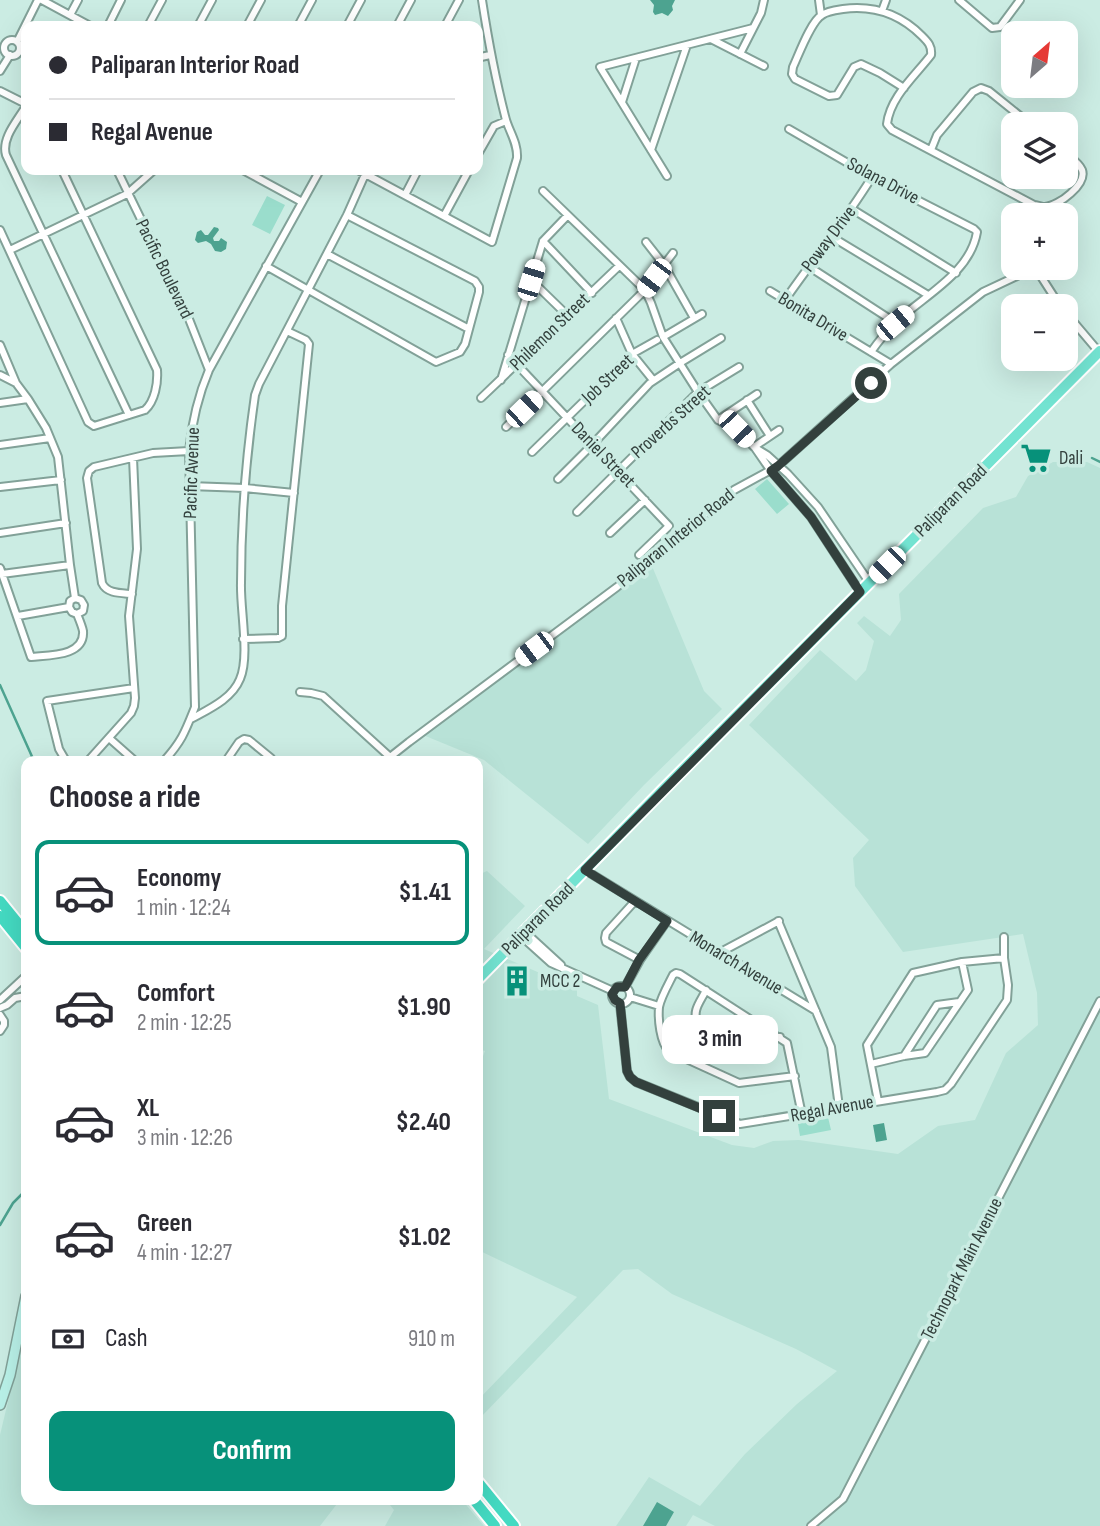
<!DOCTYPE html>
<html lang="en">
<head>
<meta charset="utf-8">
<style>
	:root { --surface:#fff; --page:#f7f7f7; --text:#2b2b33; --muted:#7c7c81; --line:#e1e1e2; --accent:#07917a }
	body { margin:0; font-family:"Sofia Sans Condensed",sans-serif; background:var(--page); color:var(--text); height:100vh; display:flex; flex-direction:column; font-size:26px; white-space:nowrap }
	* { box-sizing:border-box; margin:0 }
	p { font-size:23px; color:var(--muted) }
	.icon { flex:none; width:38px; height:38px; fill:none; stroke:currentColor; stroke-width:2; stroke-linecap:round; stroke-linejoin:round }
	.map { position:relative; flex:1; overflow:hidden }
	.sheet { position:absolute; left:21px; top:756px; width:462px; height:749px; display:flex; flex-direction:column; background:var(--surface); border-radius:14px; box-shadow:0 7px 28px #0002 }
	.sheet>* { flex:none }
	.guide { position:absolute; left:21px; top:21px; width:462px; height:154px; border-radius:14px; box-shadow:0 7px 28px #0002; display:grid; align-content:center; height:154px; padding:0 28px; background:var(--surface) }
	.needle { width:46px; rotate:28deg }
	.controls { position:absolute; left:1001px; top:21px; display:grid; gap:14px }
	.controls a { display:grid; place-items:center; width:77px; height:77px; border-radius:14px; background:var(--surface); box-shadow:0 7px 28px #0002; font-size:35px }
	.end { position:absolute; width:32px; height:32px; margin:-16px; border:9px solid #33403d; background:#fff; box-shadow:0 0 0 4px #fff }
	.from { border-radius:50% }
	.bubble { position:absolute; height:49px; border-radius:14px; background:var(--surface); box-shadow:0 7px 28px #0002; font-size:23px; font-weight:700; line-height:49px; text-align:center }
	.car { position:absolute; width:21px; height:42px; margin:-21px -10px; border-radius:9px; box-shadow:0 0 5px 2px #0007; background:linear-gradient(#fff 24%,#345 0 40%,#fff 0 76%,#345 0 86%,#fff 0) }
	.guide b { display:flex; align-items:center; gap:24px; height:66px; font-size:26px }
	.guide b+b { border-top:2px solid var(--line) }
	.guide i { width:18px; height:18px; background:var(--text) }
	ul { padding:0; list-style:none }
	li { display:flex; align-items:center; gap:21px; height:105px; margin:0 14px 10px; padding:0 14px; border:4px solid transparent; border-radius:14px }
	li div { flex:1 }
	li b { display:block; font-size:26px }
	li em { font-style:normal; font-weight:700 }
	li.on { border-color:var(--accent) }
	li>.icon { width:63px; height:63px; stroke-width:1.5 }
	h2 { padding:0 28px; font-size:32px; line-height:84px }
	.pay { display:flex; align-items:center; gap:18px; height:77px; padding:0 28px; font-size:26px }
	.pay p { margin-inline-start:auto }
	.action { display:flex; gap:14px; margin-top:auto; padding:14px 28px }
	.action a { flex:1; height:80px; border-radius:14px; background:var(--accent); color:#fff; font-size:28px; font-weight:700; line-height:80px; text-align:center }
	.map>svg:first-child { display:block }
</style>
</head>
<body>
<div class="map">
<svg width="1100" height="1526" viewBox="0 0 1100 1526">
	<rect width="100%" height="100%" fill="#cbece3"/>
	<path fill="#b8e2d7" d="M1053,462H1087L1100,468V1526H715L693,1515L686,1526H616L649,1477L700,1506L745,1454L797,1404L837,1371L796,1349L672,1294L638,1269L623,1270L478,1420V1400L577,1297L478,1250V1069L485,1051L478,1049V1041L481,1038L478,1035V875L487,871L525,906L484,949L577,989V996L598,1005L609,1099L732,1145L754,1148L773,1141L799,1140L898,1154L938,1126L975,1120L1006,1053L1038,1025L1037,993L1023,934L903,952L855,886L853,858L869,840L749,725L820,650L856,681L866,670L874,641L857,623L864,616L890,636L901,620L899,594L983,508L1016,497L1028,476Z
		M652,566L704,691L722,709L644,785L588,844L484,760L423,735L621,590Z
		M26,1326V1500H340L320,1526H0V1435Z
		M386,1500H462L484,1526H385L394,1510Z"/>
	<path fill="#9addcc" d="M267,196L285,205L270,234L252,225Z
		M767,479L789,504L777,514L755,489Z
		M827,1113L831,1130L800,1136L797,1118Z"/>
	<path fill="#4da390" d="M650,0H675L672,6L673,10L668,16L662,13L655,15L653,12L654,5Z
		M214,227L218,228L219,230L213,238L214,241H219L221,238L227,242L226,249L221,252L215,251L211,244L206,241L198,243L195,240L197,232L201,230L205,235H208Z
		M884,1123L887,1140L876,1142L873,1125Z
		M657,1502L674,1512L666,1526H643Z"/>
	<g fill="none" stroke-linecap="round" stroke-linejoin="round">
		<path stroke="#4da390" stroke-width="2.5" d="M1092,458L1100,462
			M0,685L34,761
			M0,1225L13,1203L26,1190"/>
		<g stroke="#82a198" stroke-width="10">
			<path id="minor" d="M42,0L90,26
				M819,0L821,15
				M959,0L992,28L1000,27L1020,0
				M882,11L886,0
				M70,15L78,0
				M108,26L121,0
				M148,26L162,0
				M198,26L212,0
				M247,26L261,0
				M298,26L312,0
				M347,26L361,0
				M397,26L411,0
				M445,26L459,0
				M711,39L764,66
				M4 48a8 8 0 1 1 16 0a8 8 0 1 1-16 0Z
				M17,42L38,0
				M740,54L761,13L764,0
				M478,60L481,57L490,55
				M0,71L10,55
				M904,88L880,73L861,64L854,67L837,95L829,96L795,79L792,74L793,67C799,54 811,21 822,15C827,11 836,10 843,9C873,5 900,14 922,36C928,42 932,46 931,55C915,76 890,97 887,124L892,130L1034,205C1037,205 1042,207 1045,207C1059,206 1087,184 1082,170C1079,163 1071,158 1066,154
				M0,91L26,104
				M622,102L636,58
				M26,106C18,120 1,138 6,155L129,415
				M789,129L872,177L974,229L977,232C970,274 923,296 895,323C886,332 878,342 871,352
				M651,150L687,45
				M931,150L937,135L973,92L981,88L989,91L1030,124
				M478,154L494,126L506,121
				M117,170L187,314L209,370
				M243,170L302,202
				M358,170L492,242L517,158C518,142 508,130 505,116C495,77 488,39 482,0
				M667,176L600,67L753,28
				M543,191L645,290L651,303L663,337L698,392L718,420L737,429L754,447L767,455L788,474L818,507L869,582
				M405,195L418,170
				M852,209L956,273
				M444,216L469,170
				M0,230L88,422L94,426L145,410C155,401 158,383 157,370L62,170
				M832,237L928,295
				M543,241L592,293
				M646,242L664,265L694,318
				M10,250L127,194L154,170
				M327,254L469,329
				M266,266L436,362L460,352L465,344L479,292V287L475,281L347,215
				M808,266L896,323
				M1042,278L1060,306
				M531,280L568,316
				M770,291L891,364
				M785,300C814,258 845,221 872,177
				M1066,313L1099,352
				M616,318L632,354L653,380
				M663,337L702,314
				M0,345L16,383
				M508,355L669,526L639,555
				M0,375L16,383L28,399L46,428L58,457L70,565L75,598L81,600L84,605L83,611L77,614L72,612L69,607L70,601L75,598
				M501,380L543,241L567,216
				M481,398L619,266
				M747,400L770,436
				M0,403L28,399
				M718,420L757,394
				M506,427L645,290L673,253
				M0,445L50,438
				M754,447L779,430
				M755,448L771,471L811,517L860,592
				M532,452L632,354L657,340
				M558,479L592,445L650,383L680,363L721,338
				M189,486L245,488L294,493
				M0,487L61,480
				M577,512L698,392L739,367
				M0,533L66,523
				M610,533L645,500
				M0,568L31,657C48,655 85,657 83,631C82,626 79,619 77,614
				M2,574L70,565
				M132,594C121,593 107,594 102,583L87,478L89,471L94,467L153,453L189,451
				M18,616L69,607
				M243,639L278,638L282,636V606L309,344L306,340L287,331
				M300,692L311,693L323,696L390,757
				M191,719C209,709 232,699 240,679C250,656 240,609 241,583C241,520 246,457 255,395L259,384L347,215L367,170
				M109,738L135,761
				M66,761L59,749L47,701L134,688
				M88,761L131,713L134,706L135,698L129,616L137,549L133,458
				M164,761C182,741 185,732 195,707L189,451C192,422 198,396 209,370L320,170
				M226,761L239,742L244,739L249,740L271,758L272,761
				M385,761L409,742L617,587L734,490L778,466L891,364L983,292L1034,268
				M585,870L816,1011
				M635,901L606,933L605,938L606,942L640,960
				M778,921L831,1047L839,1107
				M525,932L561,965
				M521,936L551,963L613,991
				M719,953L779,921
				M612 995a9 9 0 1 1 18 0a9 9 0 1 1-18 0Z
				M625,987L640,960L667,921
				M706,990C701,1001 691,1011 698,1023L745,1044L780,1037
				M630,997L659,1006
				M0,1000L26,976
				M620,1004L627,1071L630,1077L636,1082L740,1124L937,1092L945,1090L951,1084L1007,1000L1008,985L1004,958V937
				M0,1008L7,1005L15,998L26,996
				M0,1015L4,1021V1025L0,1031
				M904,1056L937,1005L959,1002
				M871,1064L904,1056L925,1053L968,990L962,962
				M795,1076L739,1083L669,1051C660,1043 658,1019 659,1007C661,997 668,985 673,975L676,973L680,974L787,1043L802,1115
				M878,1101L867,1045L913,973L962,962L1004,958
				M811,1526L843,1499L1100,1001"/>
		</g>
		<g stroke="#82a198" stroke-width="12">
			<path id="secondary" d="M0,1405L10,1375L26,1296"/>
		</g>
		<g stroke="#fff" stroke-width="14">
			<path id="primary" d="M478,979L662,791L1100,351"/>
		</g>
		<g stroke="#fff" stroke-width="14">
			<path id="trunk" d="M0,901L26,933
				M0,916L26,948
				M478,1482L514,1526
				M474,1500L495,1526"/>
		</g>
		<use href="#minor" stroke="#fff" stroke-width="6"/>
		<use href="#secondary" stroke="#b9f1e8" stroke-width="9"/>
		<use href="#primary" stroke="#73e3d1" stroke-width="10"/>
		<use href="#trunk" stroke="#44dac2" stroke-width="10"/>
	</g>
	<g fill="none" stroke-linecap="round" stroke-linejoin="round">
		<path stroke="#33403d" stroke-width="9" d="M719,1116L636,1082L630,1077L627,1071L620,1003L615,1000L612,994L617,987H625L639,960L667,921L585,870L860,592L811,517L771,471L778,466L871,383"/>
	</g>
	<defs>
		<g id="supermarket-bare" transform="scale(2.415)"><path d="M-6-5.5h2.5l.6 2H6L4.5 2H-2.5L-4.4-4H-6ZM-1.5 3.2a1.3 1.3 0 1 0 .1 0ZM3 3.2a1.3 1.3 0 1 0 .1 0Z" fill="#07917a" stroke="#cbece3" stroke-width="2.5" paint-order="stroke"/></g>
		<g id="building-bare" transform="scale(2.415)"><path d="M-4-6H4V6H1V3H-1V6H-4ZM-2.5-4.3h1.7v1.8h-1.7ZM.8-4.3h1.7v1.8H.8ZM-2.5-1h1.7V.8h-1.7ZM.8-1h1.7V.8H.8Z" fill="#07917a" stroke="#cbece3" stroke-width="2.5" paint-order="stroke"/></g>
	</defs>
	<g fill-rule="evenodd">
		<use href="#supermarket-bare" x="1036" y="458"/>
		<use href="#building-bare" x="517" y="981"/>
	</g>
	<g text-anchor="middle" dominant-baseline="central" stroke-width="7" stroke-linejoin="round" paint-order="stroke">
		<g font-size="19" fill="#33403d" stroke="#cbece3">
			<text transform="translate(883 181) rotate(28)">Solana Drive</text>
			<text transform="translate(829 239) rotate(-53)">Poway Drive</text>
			<text transform="translate(164 269) rotate(64)">Pacific Boulevard</text>
			<text transform="translate(813 317) rotate(31)">Bonita Drive</text>
			<text transform="translate(550 332) rotate(-44)">Philemon Street</text>
			<text transform="translate(608 379) rotate(-43)">Job Street</text>
			<text transform="translate(671 422) rotate(-42)">Proverbs Street</text>
			<text transform="translate(603 455) rotate(46)">Daniel Street</text>
			<text transform="translate(192 473) rotate(-88)">Pacific Avenue</text>
			<text transform="translate(951 501) rotate(-45)">Paliparan Road</text>
			<text transform="translate(676 538) rotate(-39)">Paliparan Interior Road</text>
			<text transform="translate(538 919) rotate(-45)">Paliparan Road</text>
			<text transform="translate(736 963) rotate(31)">Monarch Avenue</text>
			<text transform="translate(832 1109) rotate(-10)">Regal Avenue</text>
			<text transform="translate(962 1269) rotate(-63)">Technopark Main Avenue</text>
		</g>
		<g font-size="19" fill="#33403d" stroke="#cbece3" text-anchor="start">
			<text x="1059" y="458">Dali</text>
			<text x="540" y="981">MCC 2</text>
		</g>
	</g>
</svg>
<div class="controls">
<a><svg class="needle" viewBox="-14 -14 28 28"><path d="M0-13l5 13h-10z" fill="#e53935"/><path d="M0 13l5-13h-10z" fill="#7c7c81"/></svg></a>
<a><svg class="icon" aria-label="layers" viewBox="0 0 24 24"><path d="M12 4l9 5-9 5-9-5zM3 14l9 5 9-5"/></svg></a>
<a>+</a>
<a>−</a>
</div>
<i class="end from" style="left:871px;top:383px"></i>
<i class="end" style="left:719px;top:1116px"></i>
<div class="bubble" style="left:662px;top:1015px;width:116px">3 min</div>
<i class="car" style="left:654px;top:278px;rotate:217deg"></i>
<i class="car" style="left:531px;top:280px;rotate:17deg"></i>
<i class="car" style="left:895px;top:323px;rotate:50deg"></i>
<i class="car" style="left:524px;top:409px;rotate:46deg"></i>
<i class="car" style="left:737px;top:429px;rotate:136deg"></i>
<i class="car" style="left:887px;top:565px;rotate:225deg"></i>
<i class="car" style="left:534px;top:649px;rotate:233deg"></i>
<div class="guide">
<b><i class="from"></i>Paliparan Interior Road</b>
<b><i></i>Regal Avenue</b>
</div>
<section class="sheet">
<h2>Choose a ride</h2>
<ul>
<li class="on"><svg class="icon" aria-label="car" viewBox="0 0 24 24"><path d="M5 17H2v-5l4-1 3-4h7l3 4 3 1v5h-3M9 17h6M6 11h13"/><circle cx="7" cy="17" r="2"/><circle cx="17" cy="17" r="2"/></svg><div><b>Economy</b><p>1 min · 12:24</p></div><em>$1.41</em></li>
<li><svg class="icon" aria-label="car" viewBox="0 0 24 24"><path d="M5 17H2v-5l4-1 3-4h7l3 4 3 1v5h-3M9 17h6M6 11h13"/><circle cx="7" cy="17" r="2"/><circle cx="17" cy="17" r="2"/></svg><div><b>Comfort</b><p>2 min · 12:25</p></div><em>$1.90</em></li>
<li><svg class="icon" aria-label="car" viewBox="0 0 24 24"><path d="M5 17H2v-5l4-1 3-4h7l3 4 3 1v5h-3M9 17h6M6 11h13"/><circle cx="7" cy="17" r="2"/><circle cx="17" cy="17" r="2"/></svg><div><b>XL</b><p>3 min · 12:26</p></div><em>$2.40</em></li>
<li><svg class="icon" aria-label="car" viewBox="0 0 24 24"><path d="M5 17H2v-5l4-1 3-4h7l3 4 3 1v5h-3M9 17h6M6 11h13"/><circle cx="7" cy="17" r="2"/><circle cx="17" cy="17" r="2"/></svg><div><b>Green</b><p>4 min · 12:27</p></div><em>$1.02</em></li>
</ul>
<div class="pay"><svg class="icon" aria-label="cash" viewBox="0 0 24 24"><path d="M3 7h18v10H3z"/><circle cx="12" cy="12" r="2"/></svg>Cash<p>910 m</p></div>
<div class="action"><a>Confirm</a></div>
</section>
</div>
</body>
</html>
